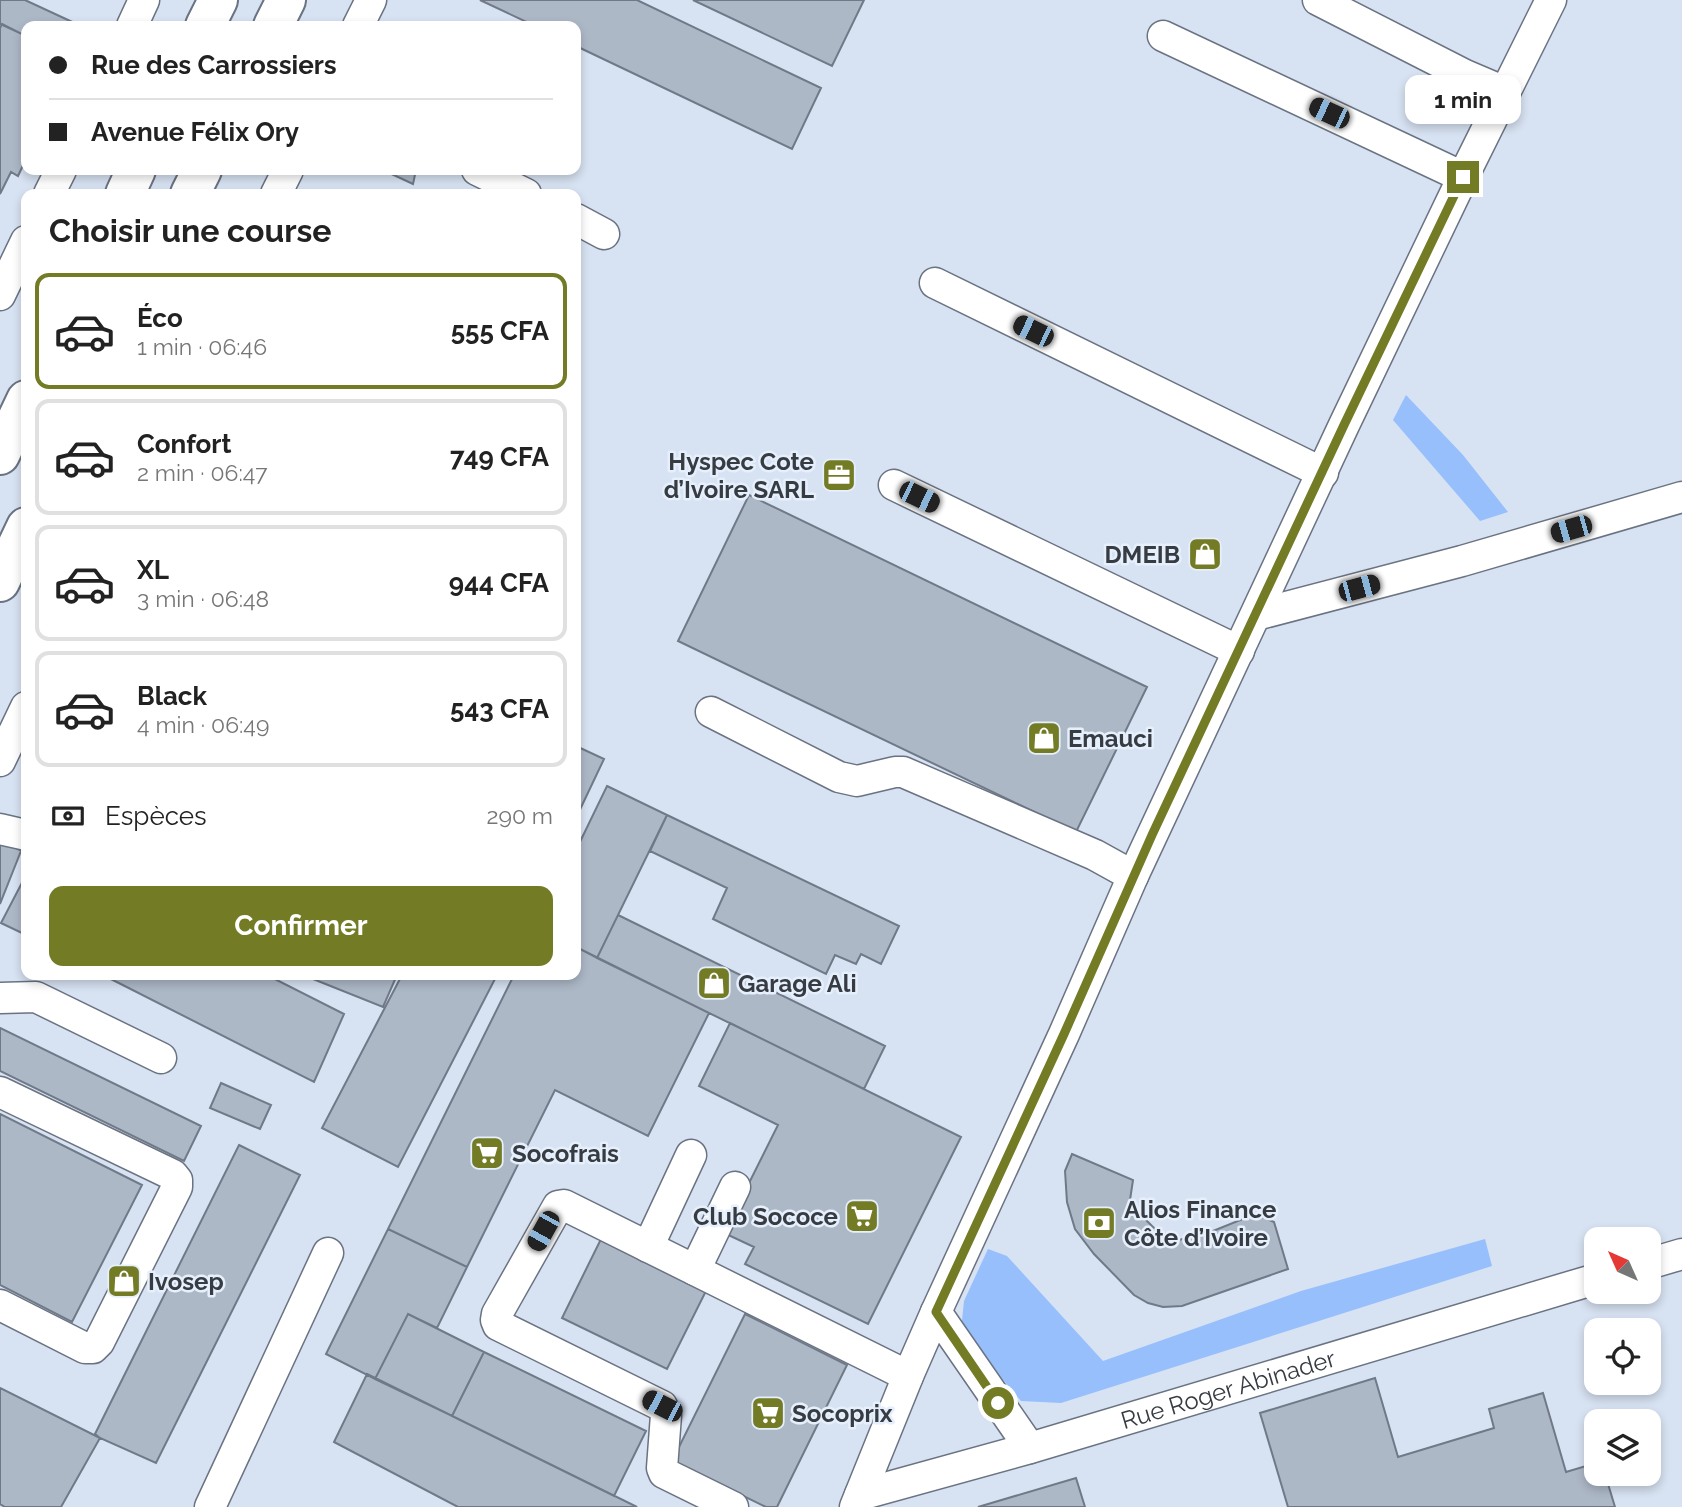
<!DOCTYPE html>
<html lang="fr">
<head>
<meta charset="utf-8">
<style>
	:root { --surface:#fff; --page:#f2f2f2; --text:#222; --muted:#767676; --line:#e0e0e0; --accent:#747b25 }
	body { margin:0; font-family:Raleway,sans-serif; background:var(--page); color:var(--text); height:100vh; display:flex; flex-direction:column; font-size:26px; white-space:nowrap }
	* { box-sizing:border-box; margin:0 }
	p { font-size:23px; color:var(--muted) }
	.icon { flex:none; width:38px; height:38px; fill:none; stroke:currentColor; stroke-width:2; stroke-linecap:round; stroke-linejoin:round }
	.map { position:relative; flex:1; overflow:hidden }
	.sheet { position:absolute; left:21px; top:189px; width:560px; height:791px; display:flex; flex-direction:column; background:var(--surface); border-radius:14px; box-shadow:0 4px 10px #0003 }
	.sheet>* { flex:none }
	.top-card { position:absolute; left:21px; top:21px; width:560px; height:154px; border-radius:14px; box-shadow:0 4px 10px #0003; display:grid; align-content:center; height:154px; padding:0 28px; background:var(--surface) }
	.needle { width:46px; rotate:315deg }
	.tools { position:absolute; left:1584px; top:1227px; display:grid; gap:14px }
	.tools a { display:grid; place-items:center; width:77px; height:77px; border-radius:14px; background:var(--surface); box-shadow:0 4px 10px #0003; font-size:35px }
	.end { position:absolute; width:32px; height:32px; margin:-16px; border:9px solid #747b25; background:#fff; box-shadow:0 0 0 4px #fff }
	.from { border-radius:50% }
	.bubble { position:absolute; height:49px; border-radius:14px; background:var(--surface); box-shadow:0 4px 10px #0003; font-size:23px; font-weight:700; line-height:49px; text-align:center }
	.car { position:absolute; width:21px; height:42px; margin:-21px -10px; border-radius:9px; box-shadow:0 0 5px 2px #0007; background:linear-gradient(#222 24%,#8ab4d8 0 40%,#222 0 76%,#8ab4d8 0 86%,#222 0) }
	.top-card b { display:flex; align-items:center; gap:24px; height:66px; font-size:26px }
	.top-card b+b { border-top:2px solid var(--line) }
	.top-card i { width:18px; height:18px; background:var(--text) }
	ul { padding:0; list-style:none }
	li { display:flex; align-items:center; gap:21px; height:116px; margin:0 14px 10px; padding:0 14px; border:4px solid var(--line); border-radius:14px }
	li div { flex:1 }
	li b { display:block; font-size:26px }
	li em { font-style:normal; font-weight:700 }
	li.active { border-color:var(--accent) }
	li>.icon { width:63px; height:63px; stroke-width:1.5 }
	h2 { padding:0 28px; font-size:32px; line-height:84px }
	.pay { display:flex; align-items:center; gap:18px; height:77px; padding:0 28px; font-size:26px }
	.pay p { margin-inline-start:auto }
	.primary-button { display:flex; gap:14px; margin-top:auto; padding:14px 28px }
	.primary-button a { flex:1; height:80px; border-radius:14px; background:var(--accent); color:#fff; font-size:28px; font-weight:700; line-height:80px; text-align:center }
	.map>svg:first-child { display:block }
</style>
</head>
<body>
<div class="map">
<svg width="1682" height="1507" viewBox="0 0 1682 1507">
	<rect width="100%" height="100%" fill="#d7e2f2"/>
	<path fill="#97bffc" d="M1406,395L1463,455L1508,512L1480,521L1393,420Z
		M1485,1239L1492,1266L1061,1403L1021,1401L961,1330L964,1301L988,1249L1007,1256L1103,1361L1301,1291Z"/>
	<path fill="#adb8c7" stroke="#6f7987" stroke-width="2" d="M0,0H25L81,26H26V36L0,24Z
		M480,0H637L821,88L792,149L576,46V26H535Z
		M693,0H864L832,66Z
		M2,24L26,36V139L25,142L26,143V159L18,176L11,172L0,194V28Z
		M383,170H416L413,184Z
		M749,495L1147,687L1076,832L678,641Z
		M576,746L604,759L576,818Z
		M607,786L667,815L597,958L576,947V850Z
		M667,815L899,926L881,964L861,954L856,964L835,955L826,974L713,919L727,888L650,851Z
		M0,838L21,851L0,904Z
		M26,875V935L1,923Z
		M618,915L885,1046L864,1089L597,958Z
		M576,947L709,1013L648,1136L555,1090L467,1267L388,1229L514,975H576Z
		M103,975H267L344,1014L314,1082Z
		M303,975H397L383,1007Z
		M402,975H497L398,1167L322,1128Z
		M730,1023L961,1137L868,1324L745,1264L754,1247L724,1233L778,1125L699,1086Z
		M0,1028L201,1126L184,1161L0,1071Z
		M221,1083L271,1105L260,1129L210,1108Z
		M0,1114L142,1185L72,1322L0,1285Z
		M239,1145L300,1175L156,1463L100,1438L95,1434Z
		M1072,1154L1133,1180L1130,1200L1141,1215L1154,1228L1179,1240L1213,1231L1255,1214L1274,1222L1288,1269L1182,1306L1163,1307L1148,1303L1134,1295L1094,1254L1075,1229L1067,1202L1065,1171Z
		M388,1229L467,1267L437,1328L408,1314L375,1379L326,1354Z
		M601,1239L706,1291L667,1369L562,1318Z
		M408,1314L484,1352L452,1416L375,1379Z
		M745,1314L847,1365L777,1507H766L672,1461Z
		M484,1352L646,1431L614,1496L452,1416Z
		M367,1374L637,1507H458L334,1442Z
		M1375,1378L1398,1457L1494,1428L1489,1409L1543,1393L1566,1472L1596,1463V1474H1605L1615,1507H1288L1260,1413Z
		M0,1388L100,1438L61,1507H5L0,1504Z
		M1076,1478L1085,1507H978Z"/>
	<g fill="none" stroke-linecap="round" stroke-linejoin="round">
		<g stroke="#6a7382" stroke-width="33">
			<g id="minor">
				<path d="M1318,0L1465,75L1505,92"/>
				<path d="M132,26L144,0"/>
				<path d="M358,26L371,0"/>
				<path d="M1163,36L1463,177"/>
				<path d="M477,170L526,194"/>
				<path d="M49,194L61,170"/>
				<path d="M276,194L288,170"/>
				<path d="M576,219L604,234"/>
				<path d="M935,283L1323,473"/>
				<path d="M0,295L26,241"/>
				<path d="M894,485L1239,651"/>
				<path d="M1256,615L1462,561L1682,497"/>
				<path d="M711,712L839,777L857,781L895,772H903L1095,855L1133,876"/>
				<path d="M0,761L26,707"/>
				<path d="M0,829L26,835"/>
				<path d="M0,998L36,997L161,1058"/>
				<path d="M0,1092L173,1175L177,1180V1187L99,1342L93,1348H85L0,1305"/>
				<path d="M648,1247L691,1155"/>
				<path d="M1648,1264L1682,1254"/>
				<path d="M695,1270L735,1187"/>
				<path d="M936,1312L1030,1448"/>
				<path id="s1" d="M860,1495L1030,1448L1596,1279"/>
				<path d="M210,1507L328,1253"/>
				<path d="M733,1507L664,1473L662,1468L666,1415L662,1406L498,1325L496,1320L497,1314L558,1206L564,1205L908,1376"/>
				<path d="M855,1507L908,1376L936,1312L1064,1034L1133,876L1344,425L1463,177L1551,0"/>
			</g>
		</g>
		<g stroke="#6a7382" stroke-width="42">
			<path id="major" d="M205,26L218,0
				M273,26L286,0
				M125,194L136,170
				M190,194L202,170
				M0,455L26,400
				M0,582L26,527"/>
		</g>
		<use href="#minor" stroke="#fff" stroke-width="30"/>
		<use href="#major" stroke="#fff" stroke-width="38"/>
	</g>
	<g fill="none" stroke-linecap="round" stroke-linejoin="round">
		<path stroke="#747b25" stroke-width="9" d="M998,1403L936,1312L1064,1034L1152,835L1344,425L1463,177"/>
	</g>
	<defs>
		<g id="office-square" transform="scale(1.75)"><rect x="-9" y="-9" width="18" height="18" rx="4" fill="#747b25" stroke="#e6effc"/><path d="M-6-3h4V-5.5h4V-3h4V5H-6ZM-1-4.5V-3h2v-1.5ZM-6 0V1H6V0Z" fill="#fff"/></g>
		<g id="shop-square" transform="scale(1.75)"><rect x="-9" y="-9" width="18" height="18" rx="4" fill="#747b25" stroke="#e6effc"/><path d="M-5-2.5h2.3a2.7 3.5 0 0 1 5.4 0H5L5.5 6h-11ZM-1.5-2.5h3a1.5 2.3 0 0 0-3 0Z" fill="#fff"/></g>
		<g id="supermarket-square" transform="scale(1.75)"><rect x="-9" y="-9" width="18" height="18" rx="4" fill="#747b25" stroke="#e6effc"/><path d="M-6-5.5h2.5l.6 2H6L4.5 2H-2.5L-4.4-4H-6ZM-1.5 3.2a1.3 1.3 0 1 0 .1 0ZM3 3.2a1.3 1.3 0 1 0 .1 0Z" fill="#fff"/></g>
		<g id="bank-square" transform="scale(1.75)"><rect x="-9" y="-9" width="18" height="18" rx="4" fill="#747b25" stroke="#e6effc"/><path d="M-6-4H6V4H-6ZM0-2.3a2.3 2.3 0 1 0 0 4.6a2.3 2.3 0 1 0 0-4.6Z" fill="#fff"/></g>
	</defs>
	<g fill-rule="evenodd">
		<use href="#office-square" x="839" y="475"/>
		<use href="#shop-square" x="1205" y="554"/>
		<use href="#shop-square" x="1044" y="738"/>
		<use href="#shop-square" x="714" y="983"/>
		<use href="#supermarket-square" x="487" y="1153"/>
		<use href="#supermarket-square" x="862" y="1216"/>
		<use href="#bank-square" x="1099" y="1223"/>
		<use href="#shop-square" x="124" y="1281"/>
		<use href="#supermarket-square" x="768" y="1413"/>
	</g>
	<g text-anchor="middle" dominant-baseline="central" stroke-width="5" stroke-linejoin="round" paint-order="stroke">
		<g font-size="24" font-weight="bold" fill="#373b42" stroke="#e6effc" text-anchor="start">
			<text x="814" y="461" text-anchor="end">Hyspec Cote<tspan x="814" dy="28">d’Ivoire SARL</tspan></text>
			<text x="1180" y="554" text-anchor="end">DMEIB</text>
			<text x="1068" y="738">Emauci</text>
			<text x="738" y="983">Garage Ali</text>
			<text x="512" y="1153">Socofrais</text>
			<text x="1124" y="1209">Alios Finance<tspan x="1124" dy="28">Côte d’Ivoire</tspan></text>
			<text x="838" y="1216" text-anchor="end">Club Sococe</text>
			<text x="148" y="1281">Ivosep</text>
			<text x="792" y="1413">Socoprix</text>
		</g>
		<g font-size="24" fill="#373b42" stroke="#e6effc">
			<text stroke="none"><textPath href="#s1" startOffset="383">Rue Roger Abinader</textPath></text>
		</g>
	</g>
</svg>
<div class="tools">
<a><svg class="needle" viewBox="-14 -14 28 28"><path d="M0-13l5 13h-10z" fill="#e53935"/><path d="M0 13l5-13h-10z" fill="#767676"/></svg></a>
<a><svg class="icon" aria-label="locate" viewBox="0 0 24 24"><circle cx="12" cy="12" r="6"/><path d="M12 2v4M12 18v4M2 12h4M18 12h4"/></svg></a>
<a><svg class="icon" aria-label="layers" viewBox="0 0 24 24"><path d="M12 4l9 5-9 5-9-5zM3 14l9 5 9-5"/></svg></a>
</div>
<i class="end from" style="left:998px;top:1403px"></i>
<i class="end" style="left:1463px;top:177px"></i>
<div class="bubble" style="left:1405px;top:75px;width:116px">1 min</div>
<i class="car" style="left:1329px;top:113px;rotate:295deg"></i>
<i class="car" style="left:1033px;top:331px;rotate:296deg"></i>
<i class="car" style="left:919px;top:497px;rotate:116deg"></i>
<i class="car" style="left:1571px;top:529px;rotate:254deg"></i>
<i class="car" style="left:1359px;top:588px;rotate:75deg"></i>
<i class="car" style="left:543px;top:1231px;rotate:209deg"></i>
<i class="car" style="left:662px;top:1406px;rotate:297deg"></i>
<div class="top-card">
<b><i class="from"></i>Rue des Carrossiers</b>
<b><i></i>Avenue Félix Ory</b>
</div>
<section class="sheet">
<h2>Choisir une course</h2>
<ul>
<li class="active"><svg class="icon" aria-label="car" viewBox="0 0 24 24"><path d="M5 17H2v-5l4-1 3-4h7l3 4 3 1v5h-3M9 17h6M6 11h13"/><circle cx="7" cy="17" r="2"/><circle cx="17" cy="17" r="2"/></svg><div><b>Éco</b><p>1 min · 06:46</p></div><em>555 CFA</em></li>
<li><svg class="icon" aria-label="car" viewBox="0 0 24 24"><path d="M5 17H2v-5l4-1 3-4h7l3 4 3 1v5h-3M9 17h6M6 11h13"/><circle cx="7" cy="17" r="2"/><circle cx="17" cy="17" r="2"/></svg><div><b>Confort</b><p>2 min · 06:47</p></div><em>749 CFA</em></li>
<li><svg class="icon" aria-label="car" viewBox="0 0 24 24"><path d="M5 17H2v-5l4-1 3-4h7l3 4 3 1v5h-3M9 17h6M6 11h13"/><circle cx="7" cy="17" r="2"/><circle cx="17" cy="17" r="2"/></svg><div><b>XL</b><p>3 min · 06:48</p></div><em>944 CFA</em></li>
<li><svg class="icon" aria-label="car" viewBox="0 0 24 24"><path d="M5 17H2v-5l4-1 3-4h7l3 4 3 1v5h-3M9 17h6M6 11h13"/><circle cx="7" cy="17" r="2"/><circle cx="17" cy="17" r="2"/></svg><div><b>Black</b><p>4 min · 06:49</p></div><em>543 CFA</em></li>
</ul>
<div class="pay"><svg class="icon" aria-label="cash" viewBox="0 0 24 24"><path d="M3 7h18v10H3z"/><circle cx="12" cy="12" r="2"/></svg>Espèces<p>290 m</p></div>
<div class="primary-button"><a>Confirmer</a></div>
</section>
</div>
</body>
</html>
